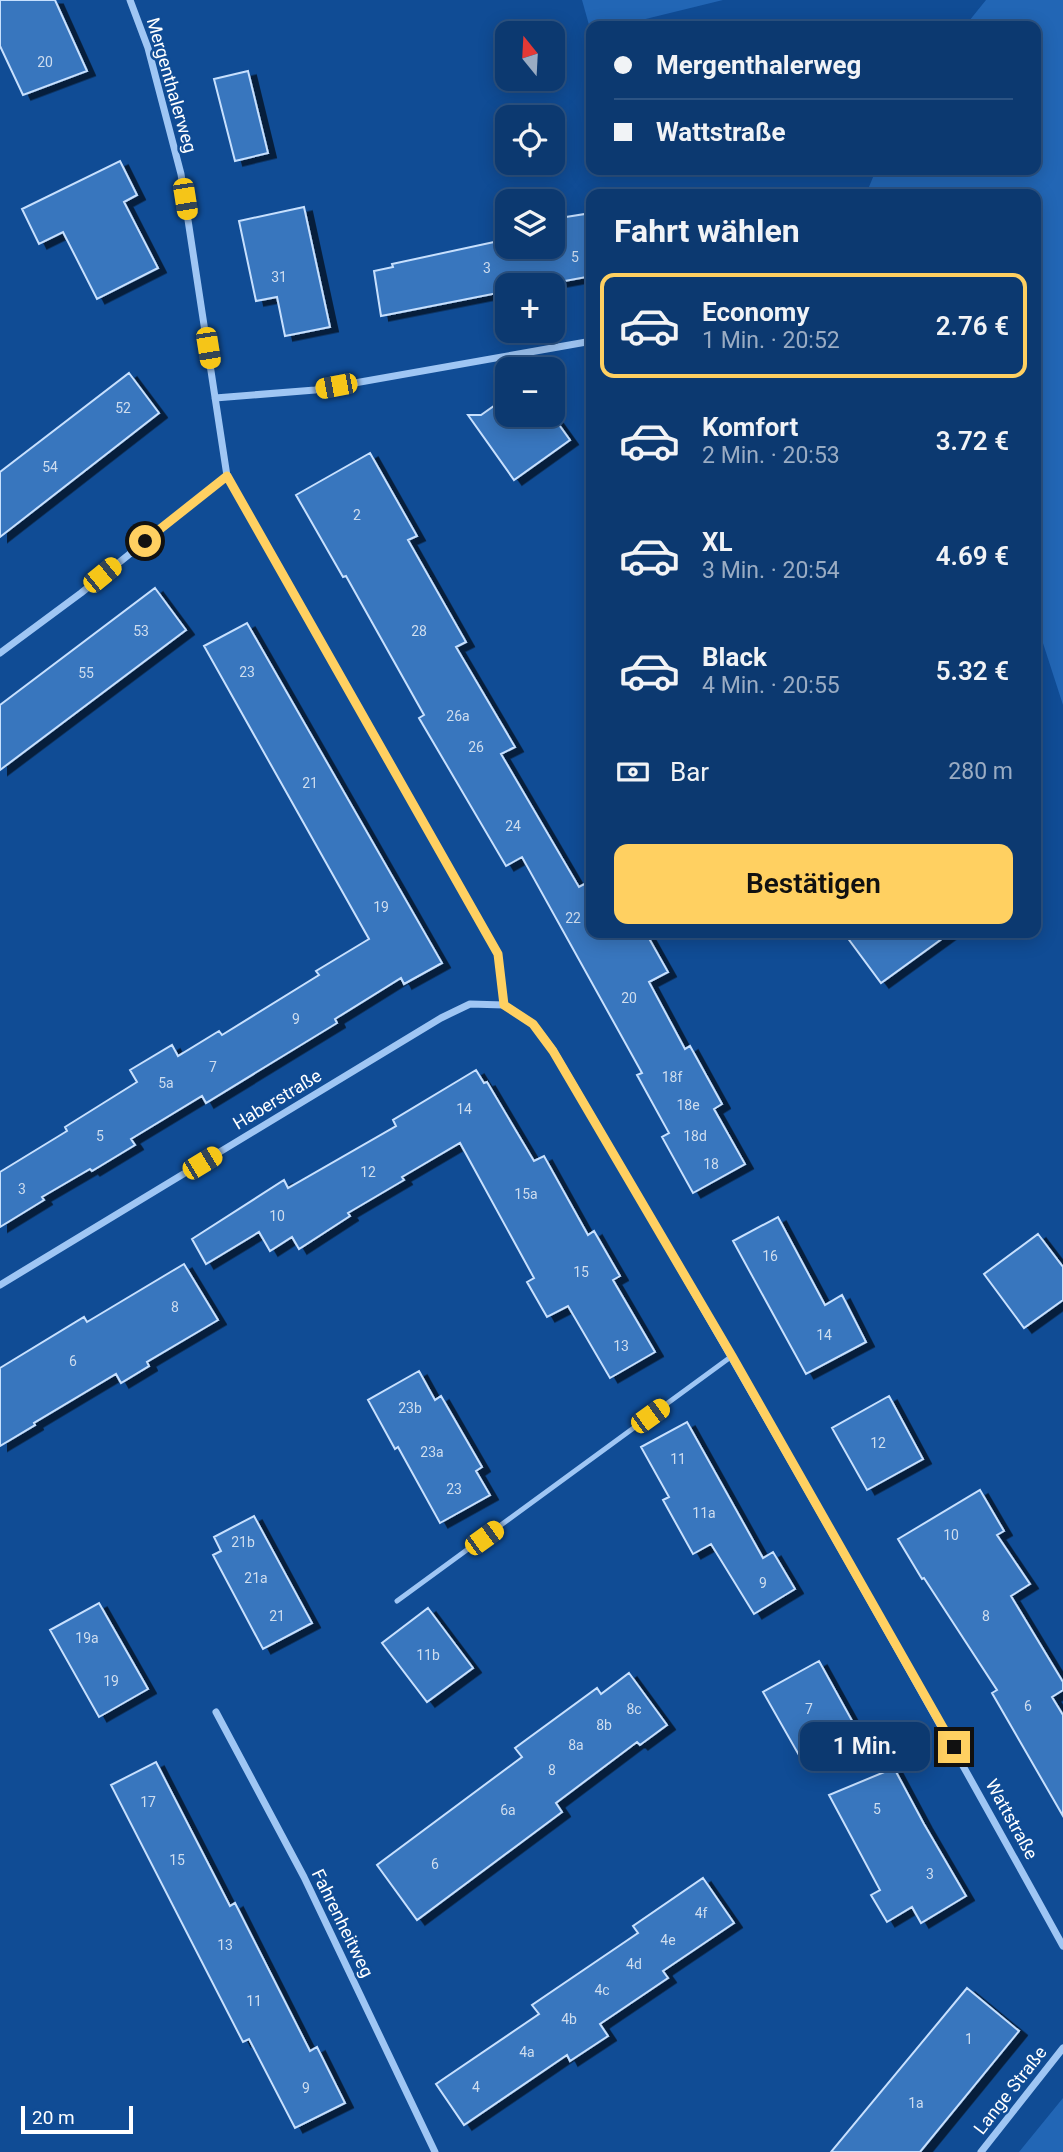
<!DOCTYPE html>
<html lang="de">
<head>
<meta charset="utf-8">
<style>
	:root { --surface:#0c3970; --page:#154075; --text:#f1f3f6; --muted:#9aacc3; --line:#2c5383; --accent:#ffd061 }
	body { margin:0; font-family:Roboto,sans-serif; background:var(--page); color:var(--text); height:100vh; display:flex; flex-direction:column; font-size:26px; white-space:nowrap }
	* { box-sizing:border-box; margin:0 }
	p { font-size:23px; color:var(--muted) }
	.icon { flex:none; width:38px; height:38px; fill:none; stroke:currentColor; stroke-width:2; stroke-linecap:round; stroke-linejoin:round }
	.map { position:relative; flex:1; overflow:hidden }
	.sheet { position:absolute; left:586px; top:189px; width:455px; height:749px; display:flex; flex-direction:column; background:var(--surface); border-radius:14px; box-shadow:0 4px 18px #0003,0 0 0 2px var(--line) }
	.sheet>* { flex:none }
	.guide { position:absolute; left:586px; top:21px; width:455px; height:154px; border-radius:14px; box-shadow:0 4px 18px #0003,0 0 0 2px var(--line); display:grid; align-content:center; height:154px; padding:0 28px; background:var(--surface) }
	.needle { width:46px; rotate:342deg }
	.buttons { position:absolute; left:495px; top:21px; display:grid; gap:14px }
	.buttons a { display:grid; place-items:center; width:70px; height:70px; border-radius:14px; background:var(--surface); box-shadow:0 4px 18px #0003,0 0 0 2px var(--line); font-size:35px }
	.scale { position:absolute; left:21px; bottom:18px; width:112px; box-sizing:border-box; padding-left:7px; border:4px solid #fff; border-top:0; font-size:19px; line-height:24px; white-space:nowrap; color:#fff; -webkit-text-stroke:5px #104c95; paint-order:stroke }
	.end { position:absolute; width:32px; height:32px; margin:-16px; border:9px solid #ffd061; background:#111; box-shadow:0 0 0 4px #111 }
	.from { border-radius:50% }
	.bubble { position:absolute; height:49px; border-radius:14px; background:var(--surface); box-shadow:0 4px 18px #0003,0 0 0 2px var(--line); font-size:23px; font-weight:600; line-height:49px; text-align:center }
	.car { position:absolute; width:21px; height:42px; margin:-21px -10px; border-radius:9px; box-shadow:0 0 5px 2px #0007; background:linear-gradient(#f5c518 24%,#345 0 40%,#f5c518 0 76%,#345 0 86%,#f5c518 0) }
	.guide b { display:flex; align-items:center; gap:24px; height:66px; font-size:26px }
	.guide b+b { border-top:2px solid var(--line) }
	.guide i { width:18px; height:18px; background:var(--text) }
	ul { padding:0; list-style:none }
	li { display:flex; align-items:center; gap:21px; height:105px; margin:0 14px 10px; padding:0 14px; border:4px solid transparent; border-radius:14px }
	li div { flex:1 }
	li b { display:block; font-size:26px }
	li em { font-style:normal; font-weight:600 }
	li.selected { border-color:var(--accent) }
	li>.icon { width:63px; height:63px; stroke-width:1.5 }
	h2 { padding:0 28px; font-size:32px; line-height:84px }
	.pay { display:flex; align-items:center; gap:18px; height:77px; padding:0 28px; font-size:26px }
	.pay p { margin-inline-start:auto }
	.button { display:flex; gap:14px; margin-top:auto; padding:14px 28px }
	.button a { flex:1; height:80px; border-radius:14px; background:var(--accent); color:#111; font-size:28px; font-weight:600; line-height:80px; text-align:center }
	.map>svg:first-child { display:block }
</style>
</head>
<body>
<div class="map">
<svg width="1063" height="2152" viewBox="0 0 1063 2152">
	<defs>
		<filter id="shadow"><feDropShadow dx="8" dy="4.5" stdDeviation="0" flood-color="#0009"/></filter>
	</defs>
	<rect width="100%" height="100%" fill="#104c95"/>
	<path fill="#2266b5" d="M582,0H723L617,26H592L591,32Z
		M986,0H1063V705L1041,637L1036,629V194H866L876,170H1036V26H965Z
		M1063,2098V2152H1019Z"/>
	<path fill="#3976be" stroke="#c7e0fe" stroke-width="2" filter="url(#shadow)" d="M0,0H55L87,71L23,95L0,46Z
		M248,71L268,153L235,161L214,79Z
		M120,161L137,195L124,202L158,268L97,299L63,232L39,244L22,209Z
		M304,207L330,327L285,336L277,297L256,301L239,221Z
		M585,214L592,247V276L543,285H508V291L381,316L374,271L393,267L392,264L508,239V247H553V219Z
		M129,373L159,413L0,537V472Z
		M508,396V415H552L570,440L514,480L468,415H481Z
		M370,453L417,536L408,540L466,642L456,647L515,747L501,754L579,887L592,880V933H646L668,972L649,982L685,1049L690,1046L722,1104L714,1109L745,1164L693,1193L662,1137L669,1133L637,1075L642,1073L522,857L506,866L419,718L424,715L346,576L343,577L296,495Z
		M155,588L186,630L0,770V705Z
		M247,623L442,963L404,984L401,978L335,1019L337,1023L206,1103L202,1096L131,1139L135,1145L92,1171L90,1169L42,1197L44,1200L0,1227V1172L67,1131L65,1127L137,1082L130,1070L172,1045L178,1056L219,1031L222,1035L319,975L316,971L369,939L204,646Z
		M844,933H950L881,983Z
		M476,1070L484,1083L487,1082L534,1161L544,1156L588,1235L594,1231L620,1276L613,1280L655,1352L610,1378L568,1306L547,1317L527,1282L534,1278L460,1143L402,1177L404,1180L348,1213L350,1216L299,1249L292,1237L270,1251L259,1232L206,1264L192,1239L284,1180L288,1188L396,1126L393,1120Z
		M778,1217L825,1305L842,1295L866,1342L806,1374L733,1241Z
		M1038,1234L1063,1267V1300L1024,1328L984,1274Z
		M184,1264L218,1320L147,1362L149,1366L121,1383L116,1374L34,1423L35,1425L0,1446V1368L84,1317L87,1322Z
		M419,1371L435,1400L441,1396L482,1467L476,1471L490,1495L440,1523L398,1447L395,1449L368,1400Z
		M889,1396L923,1459L867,1490L832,1428Z
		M687,1422L763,1558L773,1552L795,1589L754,1614L711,1544L693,1554L663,1500L669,1497L641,1447Z
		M980,1490L1004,1531L997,1535L1030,1584L1011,1596L1063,1682V1690L1052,1697L1063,1715V1816L992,1693L997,1690L924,1578L922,1579L898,1539Z
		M254,1516L312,1623L263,1649L213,1555L221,1551L214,1537Z
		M99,1603L148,1689L99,1717L50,1630Z
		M428,1608L473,1668L427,1702L382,1643Z
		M819,1661L855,1726L800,1757L763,1692Z
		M629,1673L667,1725L640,1745L637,1742L556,1803L562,1812L417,1920L377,1865L522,1757L515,1748L597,1688L601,1694Z
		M156,1762L230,1906L235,1903L310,2051L317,2047L345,2103L295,2128L249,2039L243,2042L111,1785Z
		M894,1768L924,1824L966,1896L921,1923L912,1907L887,1922L871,1895L880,1890L829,1795Z
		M703,1878L734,1923L663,1971L668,1978L600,2024L608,2036L570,2061L567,2055L464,2125L436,2084L539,2014L532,2005L638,1933L633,1926Z
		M967,1988L1019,2031L920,2152H831Z"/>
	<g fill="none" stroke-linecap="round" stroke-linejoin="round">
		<path stroke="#9fc6f4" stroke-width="5" d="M397,1601L732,1356"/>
		<path stroke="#9fc6f4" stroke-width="7" d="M215,398L315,390L592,341
			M227,476L498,954L504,1005L533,1024L553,1050C727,1347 897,1645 1063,1946
			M0,653L81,593L227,476L181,174L148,48L130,0
			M0,1285L441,1018L470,1004L504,1005
			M216,1712L304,1877L435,2152
			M981,2152L1063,2048"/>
	</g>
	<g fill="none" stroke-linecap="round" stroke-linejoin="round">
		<path stroke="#ffd061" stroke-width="9" d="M145,541L227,476L498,954L504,1005L533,1024L553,1051L732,1356L954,1747"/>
	</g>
	<g text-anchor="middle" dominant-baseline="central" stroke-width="5" stroke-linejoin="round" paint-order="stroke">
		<g font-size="14" fill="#ceddef">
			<text x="45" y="62">20</text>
			<text x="575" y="257">5</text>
			<text x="487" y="268">3</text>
			<text x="279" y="277">31</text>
			<text x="123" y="408">52</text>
			<text x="50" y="467">54</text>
			<text x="357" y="515">2</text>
			<text x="141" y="631">53</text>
			<text x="419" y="631">28</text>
			<text x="247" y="672">23</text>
			<text x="86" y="673">55</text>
			<text x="458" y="716">26a</text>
			<text x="476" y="747">26</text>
			<text x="310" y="783">21</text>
			<text x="513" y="826">24</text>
			<text x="381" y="907">19</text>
			<text x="573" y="918">22</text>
			<text x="629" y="998">20</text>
			<text x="296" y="1019">9</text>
			<text x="213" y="1067">7</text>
			<text x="672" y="1077">18f</text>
			<text x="166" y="1083">5a</text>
			<text x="688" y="1105">18e</text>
			<text x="464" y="1109">14</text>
			<text x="100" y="1136">5</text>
			<text x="695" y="1136">18d</text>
			<text x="711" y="1164">18</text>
			<text x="368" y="1172">12</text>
			<text x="22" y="1189">3</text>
			<text x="526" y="1194">15a</text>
			<text x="277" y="1216">10</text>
			<text x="770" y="1256">16</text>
			<text x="581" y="1272">15</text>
			<text x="175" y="1307">8</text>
			<text x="824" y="1335">14</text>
			<text x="621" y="1346">13</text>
			<text x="73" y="1361">6</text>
			<text x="410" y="1408">23b</text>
			<text x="878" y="1443">12</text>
			<text x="432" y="1452">23a</text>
			<text x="678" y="1459">11</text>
			<text x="454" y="1489">23</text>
			<text x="704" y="1513">11a</text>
			<text x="951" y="1535">10</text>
			<text x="243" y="1542">21b</text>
			<text x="256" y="1578">21a</text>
			<text x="763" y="1583">9</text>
			<text x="277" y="1616">21</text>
			<text x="986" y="1616">8</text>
			<text x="87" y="1638">19a</text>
			<text x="428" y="1655">11b</text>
			<text x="111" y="1681">19</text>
			<text x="1028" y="1706">6</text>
			<text x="634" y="1709">8c</text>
			<text x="809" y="1709">7</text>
			<text x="604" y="1725">8b</text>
			<text x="576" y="1745">8a</text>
			<text x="552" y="1770">8</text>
			<text x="148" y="1802">17</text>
			<text x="877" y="1809">5</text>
			<text x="508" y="1810">6a</text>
			<text x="177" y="1860">15</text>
			<text x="435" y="1864">6</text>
			<text x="930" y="1874">3</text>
			<text x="701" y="1913">4f</text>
			<text x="668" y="1940">4e</text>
			<text x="225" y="1945">13</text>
			<text x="634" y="1964">4d</text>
			<text x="602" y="1990">4c</text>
			<text x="254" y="2001">11</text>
			<text x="569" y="2019">4b</text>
			<text x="969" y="2039">1</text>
			<text x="527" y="2052">4a</text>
			<text x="476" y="2087">4</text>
			<text x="306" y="2088">9</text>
			<text x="916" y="2103">1a</text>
		</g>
		<g font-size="18" fill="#fff" stroke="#104c95">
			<text transform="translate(172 85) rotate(74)">Mergenthalerweg</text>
			<text transform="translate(277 1099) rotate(-31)">Haberstraße</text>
			<text transform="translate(1012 1819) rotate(61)">Wattstraße</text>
			<text transform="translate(343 1923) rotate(64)">Fahrenheitweg</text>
			<text transform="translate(1010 2090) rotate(-52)">Lange Straße</text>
		</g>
	</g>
</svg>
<div class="buttons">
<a><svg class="needle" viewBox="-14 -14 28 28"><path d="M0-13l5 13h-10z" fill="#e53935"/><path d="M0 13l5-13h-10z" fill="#9aacc3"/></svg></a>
<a><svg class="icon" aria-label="locate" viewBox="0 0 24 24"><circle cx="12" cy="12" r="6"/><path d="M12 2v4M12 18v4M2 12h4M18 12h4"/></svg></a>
<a><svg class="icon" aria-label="layers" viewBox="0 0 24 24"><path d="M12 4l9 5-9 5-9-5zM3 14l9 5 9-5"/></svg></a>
<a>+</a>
<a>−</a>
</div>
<div class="scale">20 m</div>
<i class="end from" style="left:145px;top:541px"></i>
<i class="end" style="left:954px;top:1747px"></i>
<div class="bubble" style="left:800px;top:1722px;width:130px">1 Min.</div>
<i class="car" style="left:185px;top:199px;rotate:171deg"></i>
<i class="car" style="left:208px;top:348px;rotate:171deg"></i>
<i class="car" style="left:336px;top:386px;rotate:259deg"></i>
<i class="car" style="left:102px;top:575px;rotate:51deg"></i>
<i class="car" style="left:202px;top:1163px;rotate:59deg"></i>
<i class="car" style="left:650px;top:1416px;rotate:54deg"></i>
<i class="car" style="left:484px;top:1538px;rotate:54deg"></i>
<div class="guide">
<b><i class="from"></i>Mergenthalerweg</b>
<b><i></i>Wattstraße</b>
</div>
<section class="sheet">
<h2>Fahrt wählen</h2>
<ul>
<li class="selected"><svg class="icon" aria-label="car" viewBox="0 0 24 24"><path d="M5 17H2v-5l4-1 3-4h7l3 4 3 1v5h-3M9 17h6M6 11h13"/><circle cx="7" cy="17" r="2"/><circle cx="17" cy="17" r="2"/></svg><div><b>Economy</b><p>1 Min. · 20:52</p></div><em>2.76 €</em></li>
<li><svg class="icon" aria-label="car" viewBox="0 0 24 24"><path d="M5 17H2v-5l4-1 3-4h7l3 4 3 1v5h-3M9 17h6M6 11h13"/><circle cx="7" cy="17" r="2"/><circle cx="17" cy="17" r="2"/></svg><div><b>Komfort</b><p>2 Min. · 20:53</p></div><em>3.72 €</em></li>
<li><svg class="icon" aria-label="car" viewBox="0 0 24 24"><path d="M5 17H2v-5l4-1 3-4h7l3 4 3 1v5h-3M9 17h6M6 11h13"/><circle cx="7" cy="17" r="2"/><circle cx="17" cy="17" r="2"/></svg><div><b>XL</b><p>3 Min. · 20:54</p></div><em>4.69 €</em></li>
<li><svg class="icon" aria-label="car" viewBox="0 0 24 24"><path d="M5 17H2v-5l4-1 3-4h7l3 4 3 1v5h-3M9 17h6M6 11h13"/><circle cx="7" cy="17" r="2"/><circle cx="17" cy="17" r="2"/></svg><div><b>Black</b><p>4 Min. · 20:55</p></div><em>5.32 €</em></li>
</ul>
<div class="pay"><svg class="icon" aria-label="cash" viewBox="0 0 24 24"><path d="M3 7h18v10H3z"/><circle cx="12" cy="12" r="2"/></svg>Bar<p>280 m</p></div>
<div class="button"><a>Bestätigen</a></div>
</section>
</div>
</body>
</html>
